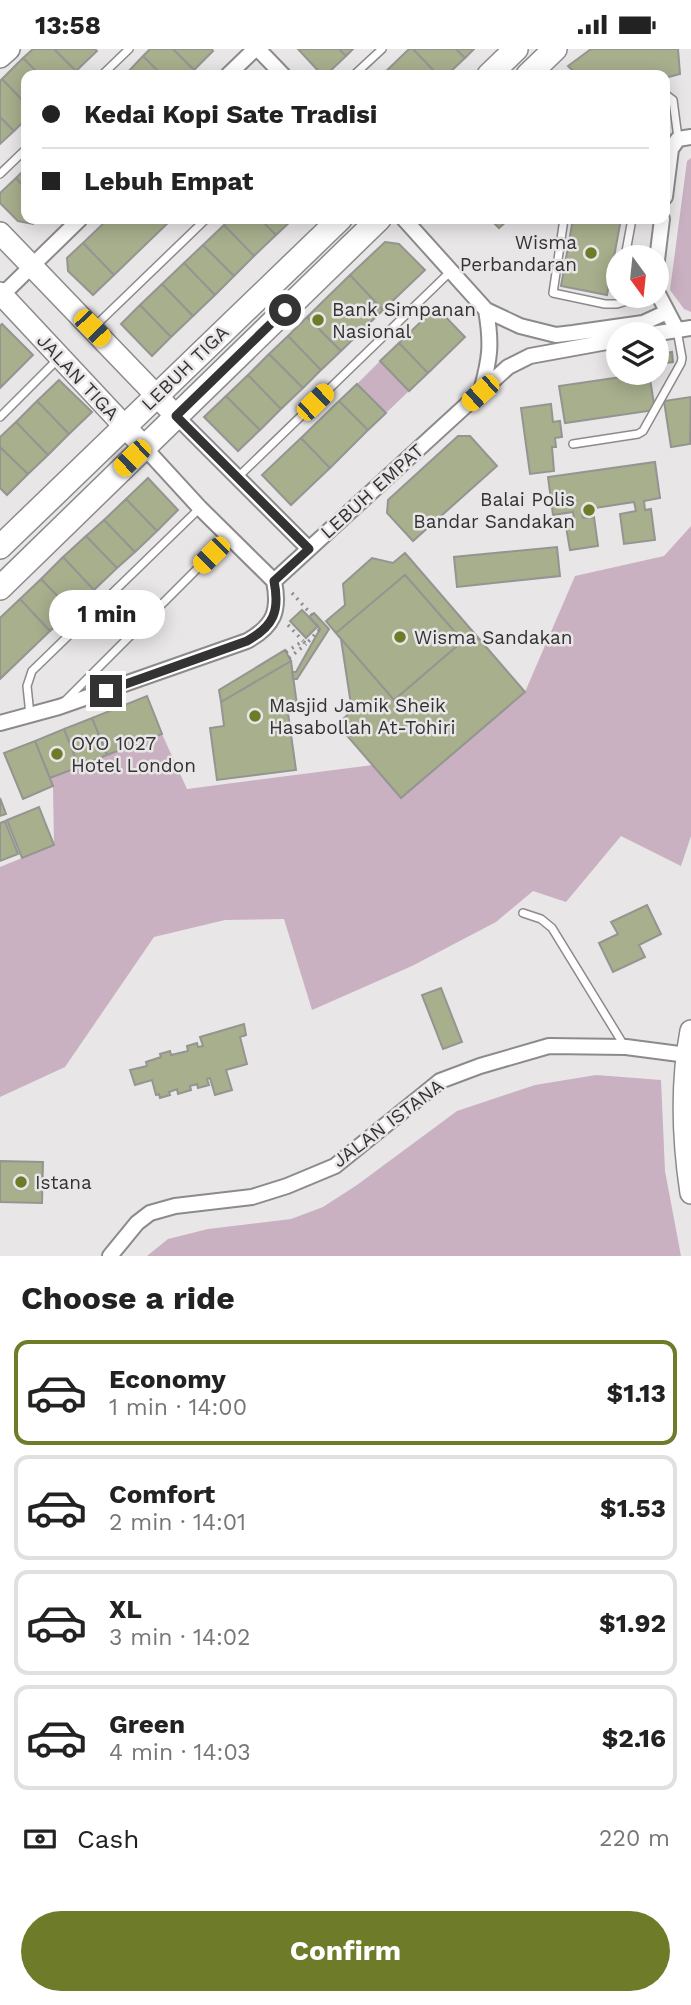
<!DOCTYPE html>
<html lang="en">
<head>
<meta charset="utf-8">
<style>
	:root { --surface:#fff; --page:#f2f2f2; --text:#222; --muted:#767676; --line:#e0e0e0; --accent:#6e7c29 }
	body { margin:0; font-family:"Work Sans",sans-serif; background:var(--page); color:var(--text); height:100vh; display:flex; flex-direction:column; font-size:26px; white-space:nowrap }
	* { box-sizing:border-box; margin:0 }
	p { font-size:23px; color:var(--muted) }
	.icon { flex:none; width:38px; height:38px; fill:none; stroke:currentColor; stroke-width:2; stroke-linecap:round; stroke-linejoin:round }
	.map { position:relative; height:1207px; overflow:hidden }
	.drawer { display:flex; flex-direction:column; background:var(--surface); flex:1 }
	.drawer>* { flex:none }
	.banner { position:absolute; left:21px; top:21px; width:649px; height:154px; border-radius:14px; box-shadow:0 4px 18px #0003; display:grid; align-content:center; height:154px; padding:0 21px; background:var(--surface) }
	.needle { width:46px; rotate:165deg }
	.tools { position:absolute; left:606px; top:196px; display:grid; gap:14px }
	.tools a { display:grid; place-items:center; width:63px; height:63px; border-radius:50%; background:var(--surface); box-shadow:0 4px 18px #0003; font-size:35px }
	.end { position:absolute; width:32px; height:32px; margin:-16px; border:9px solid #343334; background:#fff; box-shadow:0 0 0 4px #fff }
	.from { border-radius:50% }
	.bubble { position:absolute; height:49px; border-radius:24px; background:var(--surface); box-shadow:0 4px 18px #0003; font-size:23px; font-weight:700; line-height:49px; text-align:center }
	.car { position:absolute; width:21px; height:42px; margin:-21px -10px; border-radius:9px; box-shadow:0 0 5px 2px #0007; background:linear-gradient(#f5c518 24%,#345 0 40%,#f5c518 0 76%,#345 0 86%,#f5c518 0) }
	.banner b { display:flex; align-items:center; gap:24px; height:66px; font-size:26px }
	.banner b+b { border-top:2px solid var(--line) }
	.banner i { width:18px; height:18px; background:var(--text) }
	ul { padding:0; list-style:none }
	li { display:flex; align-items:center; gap:21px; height:105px; margin:0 14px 10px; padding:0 7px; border:4px solid var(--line); border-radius:14px }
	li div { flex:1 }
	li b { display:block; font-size:26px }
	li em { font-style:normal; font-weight:700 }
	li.current { border-color:var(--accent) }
	li>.icon { width:63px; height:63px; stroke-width:1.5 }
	h2 { padding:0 21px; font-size:32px; line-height:84px }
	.pay { display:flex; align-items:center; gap:18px; height:77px; padding:0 21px; font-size:26px }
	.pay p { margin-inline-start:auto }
	.button { display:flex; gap:14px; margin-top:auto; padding:14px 21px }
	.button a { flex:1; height:80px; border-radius:42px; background:var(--accent); color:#fff; font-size:28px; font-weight:700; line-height:80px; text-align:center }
	.status { display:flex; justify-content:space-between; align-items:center; height:49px; padding:0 35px; background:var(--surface); direction:ltr }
	.status svg { height:19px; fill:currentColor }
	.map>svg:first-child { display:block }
</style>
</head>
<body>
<div class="status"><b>13:58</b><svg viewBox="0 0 49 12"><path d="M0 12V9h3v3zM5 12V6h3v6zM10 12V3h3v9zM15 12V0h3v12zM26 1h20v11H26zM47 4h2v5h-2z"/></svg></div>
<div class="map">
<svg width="691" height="1207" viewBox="0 0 691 1207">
	<rect width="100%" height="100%" fill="#e9e6e8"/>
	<path fill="#c9b1c1" d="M691,109V263L684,260L670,241L687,112Z
		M380,312L409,342L386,364L357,335Z
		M691,477V787L681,817L621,787L566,853L533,842L496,873L412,917L312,961L284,870L225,871L154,888L65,1018L0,1048V818L54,796L53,738L50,729L162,685L187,740L373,716L401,748L525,643L575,527L664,507Z
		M596,1026L661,1031L665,1122L681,1207H147L168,1190L208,1180L291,1170L323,1158L357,1136L457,1062L535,1036Z"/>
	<path fill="#a7af8d" stroke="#949591" stroke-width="2" d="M33,0H54L76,22L71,26H40L23,9Z
		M54,0H95L97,2L76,22Z
		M150,0H173L194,21L188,26H162L143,7Z
		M173,0H212L213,2L194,21Z
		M298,0H339L346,7L326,26H322Z
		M339,0H353L346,7Z
		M409,0H413L438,26H382Z
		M413,0H456L465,9L447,26H438Z
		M456,0H474L465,9Z
		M591,0H678L680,25L665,29V26H577L568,17Z
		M143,7L162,26H125Z
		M23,9L40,26H26V55L2,30Z
		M2,30L26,55V70L14,82L0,68V32Z
		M0,68L14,82L0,95Z
		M26,119V140L16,129Z
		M16,129L26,140V170H39L33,175L18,172L0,154V144Z
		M108,170H172L114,226L83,194Z
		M230,170H260L276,186L254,207L224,176Z
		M260,170H293L276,186Z
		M490,170H509L499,179Z
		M573,170H621L607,246L561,237Z
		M224,176L254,207L234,227L203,196Z
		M385,193L399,195L425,221L383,261L350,226Z
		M83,194L114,226L93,246L68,222L67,209Z
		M203,196L234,227L215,246L184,214Z
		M184,214L215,246L193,267L162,235Z
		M350,226L383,261L341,302L307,268Z
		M162,235L193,267L171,288L140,256Z
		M140,256L171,288L152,307L121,275Z
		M436,258L465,288L428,324L399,294Z
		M307,268L341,302L321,321L288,287Z
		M2,275L33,306L0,339V277Z
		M288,287L321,321L303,339L269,305Z
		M399,294L428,324L409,342L380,312Z
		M672,303L673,313L656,315V306Z
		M269,305L303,339L281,360L248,326Z
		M649,324L655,361L565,374L559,337Z
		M248,326L281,360L260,381L226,347Z
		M59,331L92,363L69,385L37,352Z
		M357,335L386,364L368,381L339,352Z
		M226,347L260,381L238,402L204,368Z
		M691,348L690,395L671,398L664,352Z
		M37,352L69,385L48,406L16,373Z
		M339,352L368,381L330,419L301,389Z
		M551,355L553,373L560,372L562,388L555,389L556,398H552L554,422L530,425L521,359Z
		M16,373L48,406L28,425L0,398V388Z
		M458,387H470L497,417L413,492L387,464L388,451Z
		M301,389L330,419L291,456L262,426Z
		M0,398L28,425L7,446L0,439Z
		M655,413L660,449L644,452L645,461L651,460L655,491L624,495L620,465L636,462L634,453L582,461L583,469L594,468L598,497L570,501L565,472L574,471L573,463L553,466L548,428Z
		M148,429L178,461L157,482L126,450Z
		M126,450L157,482L135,503L104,471Z
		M104,471L135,503L117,519L86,487Z
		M86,487L117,519L94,541L63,508Z
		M557,498L560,527L457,538L454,508Z
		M405,504L525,643L401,749L337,675L352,662L341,590L326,572L345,556L343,535L372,509L393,514Z
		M63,508L94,541L72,562L41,530Z
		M405,526L463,592L394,651L336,584Z
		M41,530L72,562L50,582L20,550Z
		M20,550L50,582L0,630V569Z
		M302,561L318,577L306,589L290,572Z
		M314,564L329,580L297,630H293L292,623H296L320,580L309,568Z
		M285,601L291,612L221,653L219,641Z
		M291,612L297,656L287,657L296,721L217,731L210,679L224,677L221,653Z
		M147,647L162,685L107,706L92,669Z
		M92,669L107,706L79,718L64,680Z
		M64,680L79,718L50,729L35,692Z
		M35,692L53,737L23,750L4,704Z
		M0,749L6,765L0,767Z
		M39,758L54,796L22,809L7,771Z
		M5,772L18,805L0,812V774Z
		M647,856L661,885L639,896L645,908L613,923L599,894L618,885L611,873Z
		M441,939L462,993L443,1000L422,946Z
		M244,975L246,986L240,988L247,1015L226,1021L232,1041L215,1046L210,1029L207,1030L209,1036L198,1039L197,1035L190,1037L191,1041L178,1045L177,1040L169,1043L170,1046L160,1049L159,1045L156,1046L152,1031L135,1036L130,1021L147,1017L146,1013L161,1008L160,1005L170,1002L171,1006L188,1002L187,997L197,994L198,998L203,997L200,988Z
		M0,1112L43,1113L42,1154L0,1153Z"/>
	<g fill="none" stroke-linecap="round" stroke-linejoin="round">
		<g stroke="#8d8a8c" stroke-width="10">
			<path id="lane" d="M102,26L129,0
				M354,26L382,0
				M665,45L673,51L678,89
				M0,125L26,100
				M564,170L553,244L605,255H617L644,247
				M625,208L632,170
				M93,279L206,170
				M0,368L59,309
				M573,395L638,385L643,382L681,314L682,309L677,281
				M238,428L451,222
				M65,652L230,487
				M30,666L27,637L32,622L200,459
				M523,864L541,870L552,879L625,998"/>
		</g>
		<g stroke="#8d8a8c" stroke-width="18">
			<path id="street" d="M258,0L283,26
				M228,26L255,0
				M665,148L671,100L678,90L691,88
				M404,170L486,261L520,277L556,286L573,284L643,274L667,263
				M656,219L662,170
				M656,241L677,281
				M0,248L80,170
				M652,285L691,279
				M481,342C490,310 492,295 486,261
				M176,367L309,500
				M144,398L200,459L274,532
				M274,532L508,318L530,307L618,291
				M0,674L59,658L247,592C274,577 280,562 274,532
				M110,1207L137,1174L150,1164L175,1157L252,1148L287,1137L335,1117L440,1032L480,1017L549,997L626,998L687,1006"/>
		</g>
		<g stroke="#8d8a8c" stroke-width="24">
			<path id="secondary" d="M0,8L9,0
				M0,184L176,367
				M0,244L144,398
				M691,982C681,1035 683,1091 691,1144"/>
		</g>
		<g stroke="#8d8a8c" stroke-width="26">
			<path id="primary" d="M489,26L516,0
				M528,26L555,0
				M0,498L340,170
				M0,539L379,170"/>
		</g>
		<path stroke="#8f8d8f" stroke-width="3.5" stroke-dasharray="2 5" stroke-linecap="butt" d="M292,544L312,566
			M288,576L303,592
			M286,603L303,592L306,595L320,580
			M289,609L306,595"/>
		<use href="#lane" stroke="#fff" stroke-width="7"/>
		<use href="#street" stroke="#fff" stroke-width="14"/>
		<use href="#secondary" stroke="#fff" stroke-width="21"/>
		<use href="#primary" stroke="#fff" stroke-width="23"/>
	</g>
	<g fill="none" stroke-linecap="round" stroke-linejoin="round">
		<path stroke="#343334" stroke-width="9" d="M106,642L247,592C274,577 280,562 274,532L309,500L176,367L285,261"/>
	</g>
	<g fill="#6e7c29" stroke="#e9e6e8" stroke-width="2.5">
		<circle cx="591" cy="204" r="7"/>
		<circle cx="318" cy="271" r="7"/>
		<circle cx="589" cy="461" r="7"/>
		<circle cx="400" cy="588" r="7"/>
		<circle cx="255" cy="667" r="7"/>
		<circle cx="57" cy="705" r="7"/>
		<circle cx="21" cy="1133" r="7"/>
	</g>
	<g text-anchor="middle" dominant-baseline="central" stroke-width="5" stroke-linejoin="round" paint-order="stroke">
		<g font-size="19" fill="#343334" stroke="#e9e6e8" text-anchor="start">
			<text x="577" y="193" text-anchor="end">Wisma<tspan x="577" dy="22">Perbandaran</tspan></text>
			<text x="332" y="260">Bank Simpanan<tspan x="332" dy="22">Nasional</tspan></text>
			<text x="575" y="450" text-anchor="end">Balai Polis<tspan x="575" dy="22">Bandar Sandakan</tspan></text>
			<text x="414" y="588">Wisma Sandakan</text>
			<text x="269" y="656">Masjid Jamik Sheik<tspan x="269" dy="22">Hasabollah At-Tohiri</tspan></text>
			<text x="71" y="694">OYO 1027<tspan x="71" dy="22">Hotel London</tspan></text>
			<text x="35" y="1133">Istana</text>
		</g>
		<g font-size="19" fill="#343334" stroke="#e9e6e8">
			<text transform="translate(185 319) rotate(-44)">LEBUH TIGA</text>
			<text transform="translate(78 328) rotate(47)">JALAN TIGA</text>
			<text transform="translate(372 442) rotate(-42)">LEBUH EMPAT</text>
			<text transform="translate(388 1074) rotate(-37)">JALAN ISTANA</text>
		</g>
	</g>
</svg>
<div class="tools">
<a><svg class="needle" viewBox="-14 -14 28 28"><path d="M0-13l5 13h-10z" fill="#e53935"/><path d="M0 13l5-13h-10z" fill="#767676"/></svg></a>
<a><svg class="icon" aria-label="layers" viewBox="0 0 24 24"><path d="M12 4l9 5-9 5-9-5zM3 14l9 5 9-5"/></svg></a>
</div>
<i class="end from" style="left:285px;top:261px"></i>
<i class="end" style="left:106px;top:642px"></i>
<div class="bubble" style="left:49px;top:541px;width:116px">1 min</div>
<i class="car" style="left:92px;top:279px;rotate:136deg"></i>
<i class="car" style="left:480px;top:344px;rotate:228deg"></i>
<i class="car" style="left:315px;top:353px;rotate:46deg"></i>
<i class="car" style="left:132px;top:409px;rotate:226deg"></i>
<i class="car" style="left:211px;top:506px;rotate:225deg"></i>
<div class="banner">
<b><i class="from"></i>Kedai Kopi Sate Tradisi</b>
<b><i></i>Lebuh Empat</b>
</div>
</div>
<section class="drawer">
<h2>Choose a ride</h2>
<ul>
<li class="current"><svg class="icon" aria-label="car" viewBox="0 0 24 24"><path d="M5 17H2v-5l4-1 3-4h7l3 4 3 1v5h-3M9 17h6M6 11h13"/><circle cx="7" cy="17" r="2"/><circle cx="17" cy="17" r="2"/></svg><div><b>Economy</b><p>1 min · 14:00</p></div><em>$1.13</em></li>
<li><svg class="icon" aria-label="car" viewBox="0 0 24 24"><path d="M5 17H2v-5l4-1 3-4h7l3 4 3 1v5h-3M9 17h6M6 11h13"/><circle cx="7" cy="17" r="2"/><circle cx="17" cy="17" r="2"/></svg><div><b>Comfort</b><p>2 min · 14:01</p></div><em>$1.53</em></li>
<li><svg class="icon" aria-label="car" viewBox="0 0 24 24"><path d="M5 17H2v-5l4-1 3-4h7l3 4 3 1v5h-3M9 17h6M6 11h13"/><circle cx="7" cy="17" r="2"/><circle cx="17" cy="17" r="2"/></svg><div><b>XL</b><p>3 min · 14:02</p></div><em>$1.92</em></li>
<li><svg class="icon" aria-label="car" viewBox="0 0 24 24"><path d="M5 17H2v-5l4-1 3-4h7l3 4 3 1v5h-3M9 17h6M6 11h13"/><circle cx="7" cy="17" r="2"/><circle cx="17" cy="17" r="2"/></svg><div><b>Green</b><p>4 min · 14:03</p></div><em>$2.16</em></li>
</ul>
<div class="pay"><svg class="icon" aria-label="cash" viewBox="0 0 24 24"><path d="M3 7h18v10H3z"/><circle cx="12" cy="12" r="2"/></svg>Cash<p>220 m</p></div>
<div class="button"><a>Confirm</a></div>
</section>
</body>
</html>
